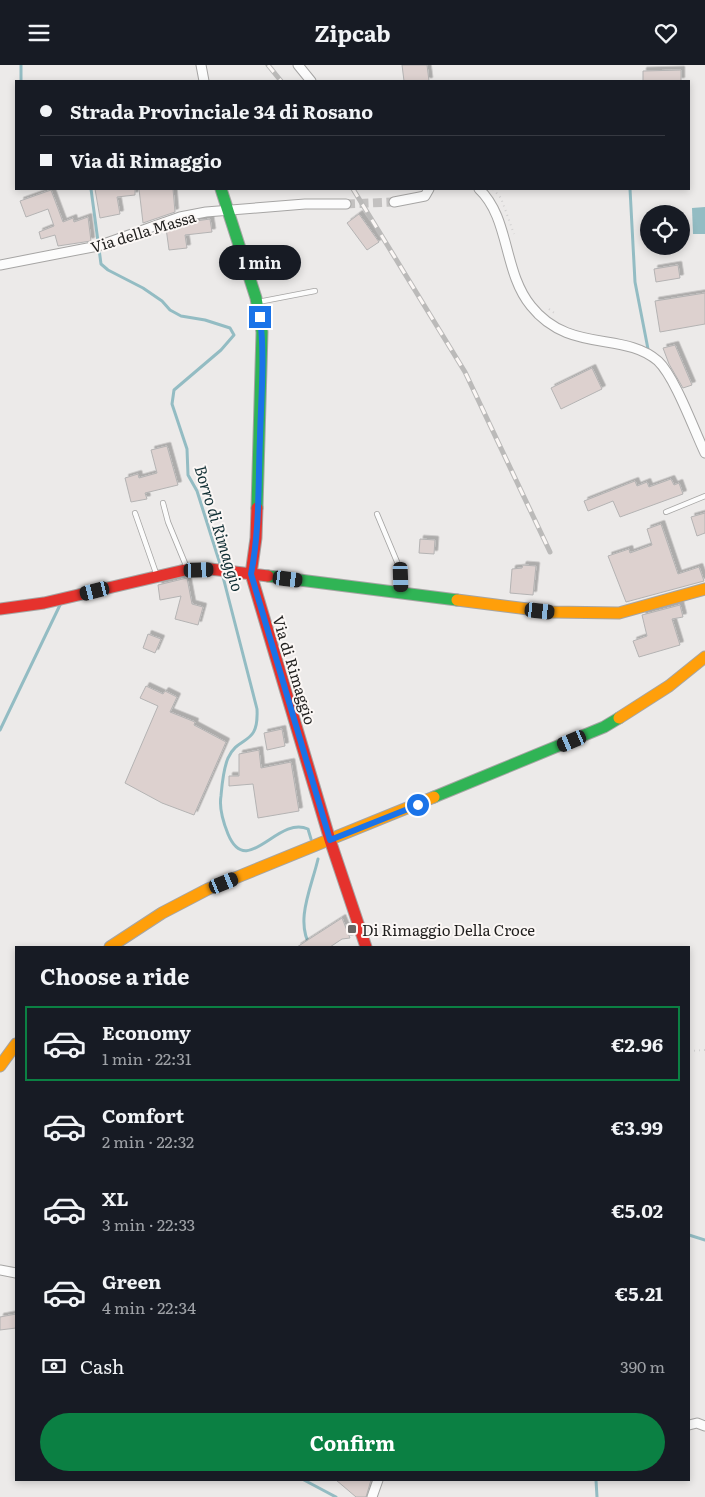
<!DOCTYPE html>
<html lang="en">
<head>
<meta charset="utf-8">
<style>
	:root { --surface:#171b24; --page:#20242c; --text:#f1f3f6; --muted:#9ea1a6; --line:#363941; --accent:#0b8043 }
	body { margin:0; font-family:Literata,serif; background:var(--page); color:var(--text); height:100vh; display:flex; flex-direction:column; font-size:19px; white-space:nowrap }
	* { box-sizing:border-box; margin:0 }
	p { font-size:16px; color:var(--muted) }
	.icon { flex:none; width:28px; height:28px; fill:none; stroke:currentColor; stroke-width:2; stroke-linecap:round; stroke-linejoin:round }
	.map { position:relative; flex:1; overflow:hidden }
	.side { position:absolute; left:15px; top:881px; width:675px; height:535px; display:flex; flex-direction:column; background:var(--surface); border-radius:0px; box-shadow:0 2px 8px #0003 }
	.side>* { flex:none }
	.top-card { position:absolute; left:15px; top:15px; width:675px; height:110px; border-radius:0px; box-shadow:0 2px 8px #0003; display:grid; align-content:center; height:110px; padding:0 25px; background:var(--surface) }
	.fabs { position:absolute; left:640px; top:140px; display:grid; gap:10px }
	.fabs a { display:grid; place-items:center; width:50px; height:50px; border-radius:50%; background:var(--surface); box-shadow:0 2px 8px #0003; font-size:25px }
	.end { position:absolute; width:22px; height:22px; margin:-11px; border:6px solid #1a73e8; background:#fff; box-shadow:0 0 0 2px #fff }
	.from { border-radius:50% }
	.bubble { position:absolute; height:35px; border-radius:18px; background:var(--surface); box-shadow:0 2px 8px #0003; font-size:16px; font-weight:700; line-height:35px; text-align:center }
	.car { position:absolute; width:15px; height:30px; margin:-15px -8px; border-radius:6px; box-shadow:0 0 4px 1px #0007; background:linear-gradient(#222 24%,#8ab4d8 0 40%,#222 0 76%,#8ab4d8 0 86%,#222 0) }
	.top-card b { display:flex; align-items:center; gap:18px; height:48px; font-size:19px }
	.top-card b+b { border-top:1px solid var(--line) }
	.top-card i { width:12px; height:12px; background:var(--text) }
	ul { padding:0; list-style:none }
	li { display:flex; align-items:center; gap:15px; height:75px; margin:0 10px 8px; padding:0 15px; border:2px solid transparent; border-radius:0px }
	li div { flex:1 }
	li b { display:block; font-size:19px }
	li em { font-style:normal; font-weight:700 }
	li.current { border-color:var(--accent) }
	li>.icon { width:45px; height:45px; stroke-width:1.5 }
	h2 { padding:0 25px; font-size:22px; line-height:60px }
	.pay { display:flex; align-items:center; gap:12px; height:55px; padding:0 25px; font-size:19px }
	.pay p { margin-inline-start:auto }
	.primary-button { display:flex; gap:10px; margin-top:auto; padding:10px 25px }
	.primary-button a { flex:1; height:58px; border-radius:30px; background:var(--accent); color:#fff; font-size:20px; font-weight:700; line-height:58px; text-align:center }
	header { display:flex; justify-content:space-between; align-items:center; height:65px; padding:0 25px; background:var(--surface); font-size:22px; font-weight:700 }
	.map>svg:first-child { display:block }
</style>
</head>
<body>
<header><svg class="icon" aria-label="menu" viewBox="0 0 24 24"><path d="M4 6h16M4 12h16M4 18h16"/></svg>Zipcab<svg class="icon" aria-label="heart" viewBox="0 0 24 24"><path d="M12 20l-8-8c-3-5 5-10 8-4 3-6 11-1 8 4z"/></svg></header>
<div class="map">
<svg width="705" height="1432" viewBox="0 0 705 1432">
	<defs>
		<filter id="shadow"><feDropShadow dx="3.5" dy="-3.5" stdDeviation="0" flood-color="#0004"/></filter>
	</defs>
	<rect width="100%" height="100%" fill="#eceae9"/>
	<path fill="#93bcc3" d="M705,142V169H693L692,143Z"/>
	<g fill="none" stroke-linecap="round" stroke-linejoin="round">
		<path stroke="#93bcc3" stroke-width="3" d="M21,0V16
			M91,124L101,199L108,205L143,223L162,236L170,245L181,251L205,255L230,263L234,270L221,285L174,325L172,339L187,384L188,410L197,426L221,502
			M630,124L635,217L648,284
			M222,508L257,644C259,682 239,669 228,693C223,705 222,720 221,731C219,742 224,759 228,769C247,815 277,750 308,764L311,774
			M0,665L60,540
			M311,882C294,857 312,821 318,794
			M689,1170L705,1175
			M304,1415L336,1432
			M596,1415L597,1432"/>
	</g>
	<path fill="#ddd1cf" stroke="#b4b3b3" filter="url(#shadow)" d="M402,0H427L429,16H404Z
		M681,5V16H643V6Z
		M95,124H135V130L117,132L120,149L100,153Z
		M139,124H173L175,147L143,158Z
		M51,125L63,157L73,153L74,157L88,152L91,176L58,181L55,170L41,174L39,167L54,161L48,144L26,152L20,136Z
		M359,149L379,177L367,185L347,158Z
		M210,154L212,167L185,170L187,183L169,185L166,163L182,158Z
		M678,200L680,213L656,217L654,204Z
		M705,228V259L660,267L655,236Z
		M675,280L692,320L683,323L669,299L663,283Z
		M592,303L602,324L561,344L551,323Z
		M167,381L178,420L145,428L147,434L131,437L125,413L138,409L139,413L157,408L151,385Z
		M671,414L674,420L679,418L683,429L620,452L613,436L588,446L584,436L635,416L637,421L647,417L649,422Z
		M705,448V468L697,471L691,452Z
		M661,459L678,509L699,502L704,516L626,537L608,491L629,484L630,488L652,480L647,464Z
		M420,474L435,475L434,489L419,488Z
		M523,500L536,501L533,530L510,528L512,504L522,503Z
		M187,513L192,539L203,542L198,560L175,554L181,531L160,535L158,520Z
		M680,540L683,552L672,554L680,580L639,592L633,576L647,571L642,550Z
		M148,569L161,574L155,588L143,583Z
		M146,621L163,629L165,626L177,632L170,647L195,657L194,660L226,677L194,750L162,738L125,718L158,641L140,633Z
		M282,664L285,681L267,685L264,668Z
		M259,685L261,703L291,697L299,746L258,753L253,719L229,721V711H239V689Z
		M342,853L350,873L342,874L330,882H297Z
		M16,1249V1263L0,1265V1252Z
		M336,1415H371L366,1432H356Z"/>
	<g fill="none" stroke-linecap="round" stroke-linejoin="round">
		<path stroke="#c3c1c0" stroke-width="9" stroke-dasharray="9 4.5" stroke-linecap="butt" d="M346,139L394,137"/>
		<g stroke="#a6a5a4" stroke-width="6">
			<path id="lane" d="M258,237L315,226
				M163,438L168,457L187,503
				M666,447L705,431
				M135,448L157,511
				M377,449L400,504L402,527"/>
		</g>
		<g stroke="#a6a5a4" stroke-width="11">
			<path id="street" d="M201,0L204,16
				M298,0L311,16
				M479,124C510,153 503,207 531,241C569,289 624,266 658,296C675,312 694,365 705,388
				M394,137L425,131L429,124
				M0,200L98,181L180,152L206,147L305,139H346
				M0,1205L16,1208
				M689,1360L697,1358L705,1361
				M372,1432L378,1415"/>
		</g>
		<g stroke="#a6a5a4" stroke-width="13">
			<path id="fast" d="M221,124L256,233L262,267L257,443
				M268,511L457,535
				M434,732L604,662L619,653"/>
		</g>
		<g stroke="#a6a5a4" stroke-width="13">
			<path id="slow" d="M457,535L552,547L619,548L705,524
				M619,653L669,621L705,592
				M110,882L162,848L208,824L434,732
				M0,1001L16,979"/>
		</g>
		<g stroke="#a6a5a4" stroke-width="13">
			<path id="jam" d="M257,443L256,473L251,509L330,775L366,882
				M0,544L44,538L185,505L210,504L268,511"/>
		</g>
		<path stroke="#d2d1d1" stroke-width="2" stroke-dasharray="1 4" stroke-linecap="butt" d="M493,124L501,133L514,169
			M549,244L557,250
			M689,986L705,985"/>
		<use href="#lane" stroke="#fcfcfc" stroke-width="4.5"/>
		<use href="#street" stroke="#fcfcfc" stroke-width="9"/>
		<use href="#fast" stroke="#30b455" stroke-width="11"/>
		<use href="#slow" stroke="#ff9f0a" stroke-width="11"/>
		<use href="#jam" stroke="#e5322d" stroke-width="11"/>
		<g stroke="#bbbab9" stroke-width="5">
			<path id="rail" d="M268,0L281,16
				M353,124L465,307L550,487"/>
		</g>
		<use href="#rail" stroke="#fbf7f5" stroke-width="3" stroke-dasharray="9" stroke-linecap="butt"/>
	</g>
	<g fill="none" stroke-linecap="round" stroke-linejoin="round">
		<path stroke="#1a73e8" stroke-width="6" d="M260,252C265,292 261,332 260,372C258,417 260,464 251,509L330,775L418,740"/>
	</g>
	<rect fill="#676564" stroke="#fbf7f5" stroke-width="2" x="347" y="859" width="10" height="10" rx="2.5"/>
	<g text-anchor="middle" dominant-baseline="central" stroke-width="4" stroke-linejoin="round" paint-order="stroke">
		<g font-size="15" fill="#1f1e1d" stroke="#fbf7f5">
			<text transform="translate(143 166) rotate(-17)">Via della Massa</text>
			<text transform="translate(295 605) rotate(73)">Via di Rimaggio</text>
		</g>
		<g font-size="15" fill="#1f1e1d" stroke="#fbf7f5" text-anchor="start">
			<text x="362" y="864">Di Rimaggio Della Croce</text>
		</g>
		<g font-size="16" font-style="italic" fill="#0f2e33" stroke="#fbf7f5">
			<text transform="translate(220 463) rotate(73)">Borro di Rimaggio</text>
		</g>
	</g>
</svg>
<div class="fabs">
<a><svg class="icon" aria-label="locate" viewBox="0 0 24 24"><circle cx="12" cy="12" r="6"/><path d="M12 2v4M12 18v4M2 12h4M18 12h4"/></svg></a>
</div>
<i class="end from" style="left:418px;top:740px"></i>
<i class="end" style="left:260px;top:252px"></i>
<div class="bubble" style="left:219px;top:180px;width:82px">1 min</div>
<i class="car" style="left:199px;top:505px;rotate:88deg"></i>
<i class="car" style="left:401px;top:512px;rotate:178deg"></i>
<i class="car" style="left:288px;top:514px;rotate:97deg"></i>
<i class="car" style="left:95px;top:526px;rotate:256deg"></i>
<i class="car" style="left:540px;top:546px;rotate:96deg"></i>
<i class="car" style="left:572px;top:676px;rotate:247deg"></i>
<i class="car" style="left:224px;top:818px;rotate:68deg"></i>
<div class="top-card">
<b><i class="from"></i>Strada Provinciale 34 di Rosano</b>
<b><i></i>Via di Rimaggio</b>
</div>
<section class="side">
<h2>Choose a ride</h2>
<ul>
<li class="current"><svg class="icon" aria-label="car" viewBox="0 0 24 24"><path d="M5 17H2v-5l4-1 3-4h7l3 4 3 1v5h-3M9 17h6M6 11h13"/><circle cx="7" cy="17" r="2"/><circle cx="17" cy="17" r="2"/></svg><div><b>Economy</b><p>1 min · 22:31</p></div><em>€2.96</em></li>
<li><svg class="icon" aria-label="car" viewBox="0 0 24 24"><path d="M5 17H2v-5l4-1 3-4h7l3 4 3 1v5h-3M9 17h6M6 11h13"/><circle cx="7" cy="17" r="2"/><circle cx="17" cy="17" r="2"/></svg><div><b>Comfort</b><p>2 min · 22:32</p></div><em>€3.99</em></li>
<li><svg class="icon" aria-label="car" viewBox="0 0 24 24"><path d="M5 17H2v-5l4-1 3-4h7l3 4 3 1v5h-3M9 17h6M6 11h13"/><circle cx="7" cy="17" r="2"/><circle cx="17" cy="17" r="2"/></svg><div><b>XL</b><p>3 min · 22:33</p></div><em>€5.02</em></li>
<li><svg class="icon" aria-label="car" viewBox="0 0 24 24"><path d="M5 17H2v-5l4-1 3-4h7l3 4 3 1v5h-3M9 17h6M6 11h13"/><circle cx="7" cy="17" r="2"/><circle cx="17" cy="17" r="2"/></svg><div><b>Green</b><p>4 min · 22:34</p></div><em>€5.21</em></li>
</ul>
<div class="pay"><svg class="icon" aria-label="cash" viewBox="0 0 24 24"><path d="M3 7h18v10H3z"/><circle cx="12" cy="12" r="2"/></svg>Cash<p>390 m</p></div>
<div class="primary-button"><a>Confirm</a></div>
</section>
</div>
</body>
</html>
